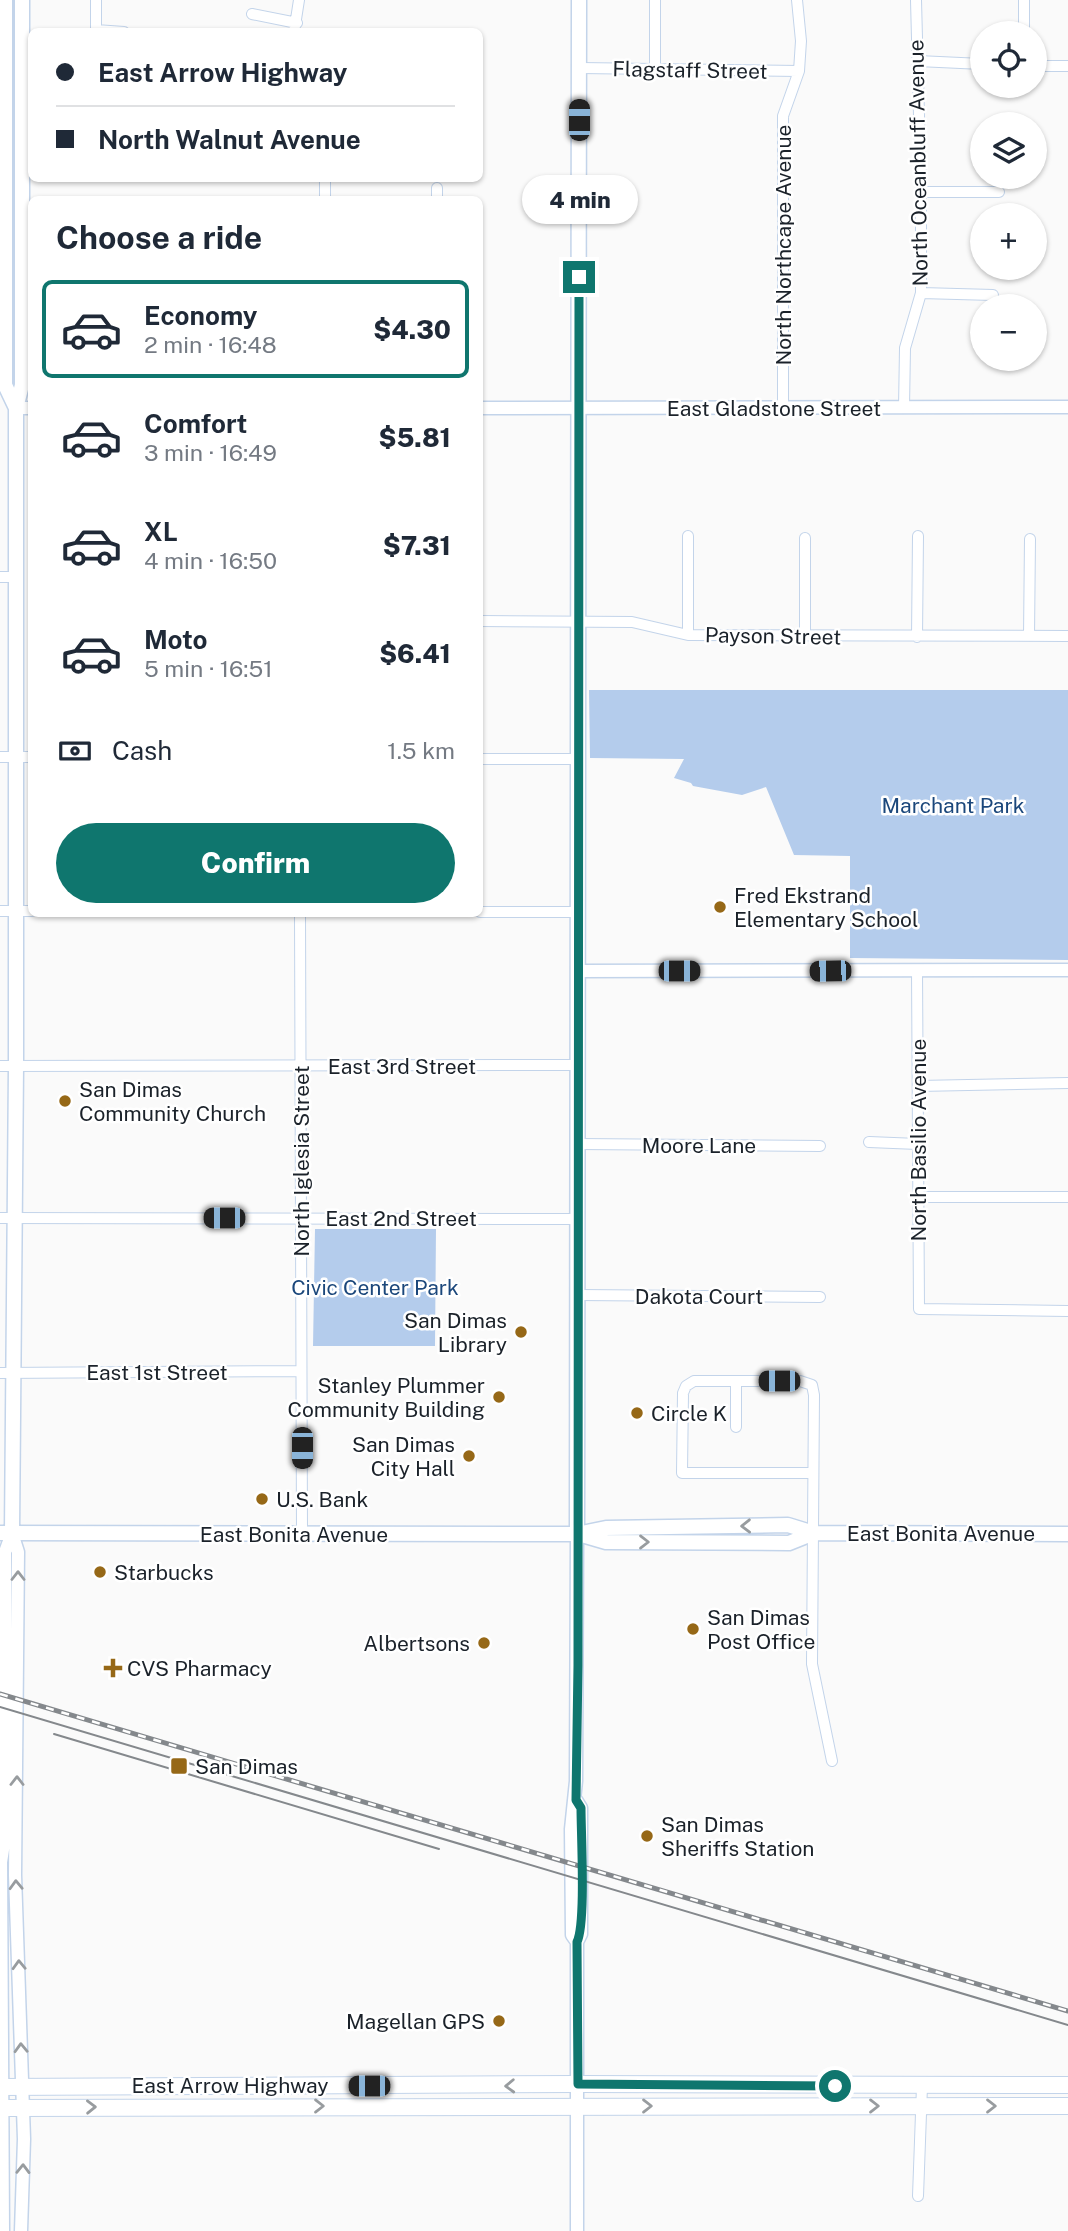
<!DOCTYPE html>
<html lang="en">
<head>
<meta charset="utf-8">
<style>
	:root { --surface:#fff; --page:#f2f2f3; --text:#1f2937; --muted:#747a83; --line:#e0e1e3; --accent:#0f766e }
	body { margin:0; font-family:"Public Sans",sans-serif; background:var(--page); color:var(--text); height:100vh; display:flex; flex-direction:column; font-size:26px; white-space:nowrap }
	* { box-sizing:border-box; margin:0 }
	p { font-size:23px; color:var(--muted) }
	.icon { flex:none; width:38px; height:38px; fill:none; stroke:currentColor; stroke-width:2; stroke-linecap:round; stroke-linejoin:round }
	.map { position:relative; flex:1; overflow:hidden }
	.panel { position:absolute; left:28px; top:196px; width:455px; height:721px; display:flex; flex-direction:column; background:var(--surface); border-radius:10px; box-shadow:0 2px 5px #0004 }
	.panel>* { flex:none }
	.hud { position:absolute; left:28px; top:28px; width:455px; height:154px; border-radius:10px; box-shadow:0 2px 5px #0004; display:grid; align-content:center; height:154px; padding:0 28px; background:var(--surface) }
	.buttons { position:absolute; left:970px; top:21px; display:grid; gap:14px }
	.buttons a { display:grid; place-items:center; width:77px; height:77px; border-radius:50%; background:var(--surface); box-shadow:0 2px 5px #0004; font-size:35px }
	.end { position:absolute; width:32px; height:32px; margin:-16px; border:9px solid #0f766e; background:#fff; box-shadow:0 0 0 4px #fff }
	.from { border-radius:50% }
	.bubble { position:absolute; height:49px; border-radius:24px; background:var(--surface); box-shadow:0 2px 5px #0004; font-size:23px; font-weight:800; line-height:49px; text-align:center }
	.car { position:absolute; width:21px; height:42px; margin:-21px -10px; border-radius:9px; box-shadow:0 0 5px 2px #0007; background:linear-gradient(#222 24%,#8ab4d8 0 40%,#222 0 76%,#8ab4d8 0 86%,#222 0) }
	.hud b { display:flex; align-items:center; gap:24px; height:66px; font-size:26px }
	.hud b+b { border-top:2px solid var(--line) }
	.hud i { width:18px; height:18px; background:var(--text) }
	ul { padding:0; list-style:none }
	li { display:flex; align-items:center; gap:21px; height:98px; margin:0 14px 10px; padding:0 14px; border:4px solid transparent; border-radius:10px }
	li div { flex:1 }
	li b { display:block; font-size:26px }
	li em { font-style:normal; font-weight:800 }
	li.current { border-color:var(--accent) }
	li>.icon { width:63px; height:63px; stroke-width:1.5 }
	h2 { padding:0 28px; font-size:32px; line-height:84px }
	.pay { display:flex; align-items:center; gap:18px; height:77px; padding:0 28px; font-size:26px }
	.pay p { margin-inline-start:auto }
	.button { display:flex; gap:14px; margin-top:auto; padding:14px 28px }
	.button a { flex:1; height:80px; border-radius:42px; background:var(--accent); color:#fff; font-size:28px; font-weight:800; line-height:80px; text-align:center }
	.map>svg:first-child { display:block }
</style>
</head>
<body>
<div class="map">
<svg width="1068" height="2231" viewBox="0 0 1068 2231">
	<rect width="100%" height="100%" fill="#fafafa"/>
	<path fill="#b4ccec" d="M589,690H1068V960L850,958V856L794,855L766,787L742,795L693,786L691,783L674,778L684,759L590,758Z
		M315,1229H436L435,1346H313Z"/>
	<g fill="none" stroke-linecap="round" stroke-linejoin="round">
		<g stroke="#c3d4ea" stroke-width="12">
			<path id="minor" d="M655,0V68
				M1024,0V33
				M252,14L297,23
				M96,30L124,32
				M96,32V0
				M294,32L299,0
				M918,61L982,64
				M1034,66H1068
				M580,68L799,71
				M437,188V200
				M921,192H999
				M325,200V179
				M921,293L993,295
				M904,408L905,348L921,293V192L916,0
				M783,409V116L799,71L801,41L797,0
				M688,536V635
				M805,538V636
				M0,577H16
				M480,621L632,622L688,635L1068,636
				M1029,636L1030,539
				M917,637L918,536
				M0,757H32
				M480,759H578
				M0,911H32
				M480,912H578
				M300,914L302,1534
				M917,970L919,1309L1068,1311
				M0,1066L578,1065
				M918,1086L1068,1083
				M869,1142L918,1144
				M578,1144L820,1146
				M918,1197H1068
				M0,1218L578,1219
				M578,1295L820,1297
				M0,1373L301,1371
				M736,1381V1427
				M813,1473H682L683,1393L686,1386L694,1381H800L812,1385L814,1395L812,1664L832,1761
				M918,2196L922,2086"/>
		</g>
		<g stroke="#c3d4ea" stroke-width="15">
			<path id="tertiary" d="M16,408H32
				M480,408L1068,407
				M578,971L1068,970
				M12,1533L18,1552L15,1875L24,2139L21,2231
				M576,1800L581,1808V1934L577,1942V2231
				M577,1942L572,1935L571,1829L576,1781L577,1534
				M3,2231L1,1862L6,1831L5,1552L12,1533"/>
		</g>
		<g stroke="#c3d4ea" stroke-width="17">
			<path id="secondary" d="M5,0V385L16,408
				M0,1533L577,1534L606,1528L788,1525L814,1533L1068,1534
				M12,1533L16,1066V408L22,385V0
				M577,1534L579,0
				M582,1535L606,1542L789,1543L814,1533"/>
		</g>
		<g stroke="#c3d4ea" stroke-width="18">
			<path id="primary" d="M0,2087L578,2084L1068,2085
				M0,2108L1068,2106"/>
		</g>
		<use href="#minor" stroke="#fff" stroke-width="10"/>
		<use href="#tertiary" stroke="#fff" stroke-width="12"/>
		<use href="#secondary" stroke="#fff" stroke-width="14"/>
		<use href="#primary" stroke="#fff" stroke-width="16"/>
		<path stroke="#84888c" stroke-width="2" d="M0,1707L1068,2025
			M54,1734L439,1849"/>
		<g stroke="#84888c" stroke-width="5">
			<path id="rail" d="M0,1694L1068,2011"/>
		</g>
		<use href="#rail" stroke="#fff" stroke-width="2.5" stroke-dasharray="8" stroke-linecap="butt"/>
	</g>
	<defs><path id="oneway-chevron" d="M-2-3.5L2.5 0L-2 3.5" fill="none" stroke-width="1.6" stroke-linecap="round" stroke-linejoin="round" transform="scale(1.75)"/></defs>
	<g stroke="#989c9f">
		<use href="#oneway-chevron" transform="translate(746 1526) rotate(179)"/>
		<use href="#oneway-chevron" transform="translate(644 1542)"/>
		<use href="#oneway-chevron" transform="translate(18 1576) rotate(-90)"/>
		<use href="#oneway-chevron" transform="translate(17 1781) rotate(-90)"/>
		<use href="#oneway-chevron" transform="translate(16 1885) rotate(-92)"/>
		<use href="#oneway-chevron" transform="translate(19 1965) rotate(-92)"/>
		<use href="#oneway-chevron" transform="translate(21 2048) rotate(-92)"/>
		<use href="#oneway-chevron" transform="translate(510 2086) rotate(178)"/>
		<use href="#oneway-chevron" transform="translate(319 2106)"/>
		<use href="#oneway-chevron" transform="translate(647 2106)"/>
		<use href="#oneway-chevron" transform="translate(874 2106)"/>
		<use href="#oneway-chevron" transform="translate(991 2106)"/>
		<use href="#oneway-chevron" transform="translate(91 2107) rotate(-1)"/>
		<use href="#oneway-chevron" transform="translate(23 2169) rotate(-89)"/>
	</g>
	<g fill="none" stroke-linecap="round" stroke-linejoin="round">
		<path stroke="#0f766e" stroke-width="9" d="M579,277L578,1665L576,1800L581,1808C581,1835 586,1923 577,1942L578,2084L835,2086"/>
	</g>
	<g fill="#966817" stroke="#fff" stroke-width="2.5">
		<circle cx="720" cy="907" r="7"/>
		<circle cx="65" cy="1101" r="7"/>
		<circle cx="521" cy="1332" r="7"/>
		<circle cx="499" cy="1397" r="7"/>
		<circle cx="637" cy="1413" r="7"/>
		<circle cx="469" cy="1456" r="7"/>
		<circle cx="262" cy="1499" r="7"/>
		<circle cx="100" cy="1572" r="7"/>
		<circle cx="693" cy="1629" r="7"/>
		<circle cx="484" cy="1643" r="7"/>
		<path d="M109.5 1657.5h7v7h7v7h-7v7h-7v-7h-7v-7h7z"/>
		<rect x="170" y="1757" width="18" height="18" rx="3.5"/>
		<circle cx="647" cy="1836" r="7"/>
		<circle cx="499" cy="2021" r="7"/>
	</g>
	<g text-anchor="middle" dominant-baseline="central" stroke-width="5" stroke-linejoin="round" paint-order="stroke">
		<g font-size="21" fill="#1b222a" stroke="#fff">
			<text transform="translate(690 70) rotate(1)">Flagstaff Street</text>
			<text transform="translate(918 163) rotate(-91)">North Oceanbluff Avenue</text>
			<text transform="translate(783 245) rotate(-90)">North Northcape Avenue</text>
			<text x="774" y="408">East Gladstone Street</text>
			<text transform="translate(773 636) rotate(1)">Payson Street</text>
			<text x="402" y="1066">East 3rd Street</text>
			<text transform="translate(918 1140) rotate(-90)">North Basilio Avenue</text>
			<text x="699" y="1145">Moore Lane</text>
			<text transform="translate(301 1161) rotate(-90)">North Iglesia Street</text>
			<text x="401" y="1218">East 2nd Street</text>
			<text x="699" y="1296">Dakota Court</text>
			<text x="157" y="1372">East 1st Street</text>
			<text x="941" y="1533">East Bonita Avenue</text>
			<text x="294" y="1534">East Bonita Avenue</text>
			<text x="230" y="2085">East Arrow Highway</text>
		</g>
		<g font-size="21" fill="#1b477b" stroke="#fff">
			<text x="953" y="805">Marchant Park</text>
			<text x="375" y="1287">Civic Center Park</text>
		</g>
		<g font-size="21" fill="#1b222a" stroke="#fff" text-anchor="start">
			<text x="734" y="895">Fred Ekstrand<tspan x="734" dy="24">Elementary School</tspan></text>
			<text x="79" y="1089">San Dimas<tspan x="79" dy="24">Community Church</tspan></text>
			<text x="507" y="1320" text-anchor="end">San Dimas<tspan x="507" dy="24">Library</tspan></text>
			<text x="485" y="1385" text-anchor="end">Stanley Plummer<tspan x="485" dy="24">Community Building</tspan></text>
			<text x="651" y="1413">Circle K</text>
			<text x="455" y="1444" text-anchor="end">San Dimas<tspan x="455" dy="24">City Hall</tspan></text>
			<text x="276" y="1499">U.S. Bank</text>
			<text x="114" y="1572">Starbucks</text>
			<text x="707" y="1617">San Dimas<tspan x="707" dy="24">Post Office</tspan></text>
			<text x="470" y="1643" text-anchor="end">Albertsons</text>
			<text x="127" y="1668">CVS Pharmacy</text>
			<text x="195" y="1766">San Dimas</text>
			<text x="661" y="1824">San Dimas<tspan x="661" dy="24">Sheriffs Station</tspan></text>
			<text x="485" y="2021" text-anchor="end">Magellan GPS</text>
		</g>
	</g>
</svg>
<div class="buttons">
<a><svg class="icon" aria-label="locate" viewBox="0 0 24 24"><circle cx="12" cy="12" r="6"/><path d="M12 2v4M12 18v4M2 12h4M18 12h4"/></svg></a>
<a><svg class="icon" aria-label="layers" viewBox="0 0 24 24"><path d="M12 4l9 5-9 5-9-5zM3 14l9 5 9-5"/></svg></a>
<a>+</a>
<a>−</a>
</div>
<i class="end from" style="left:835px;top:2086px"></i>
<i class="end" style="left:579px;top:277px"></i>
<div class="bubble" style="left:522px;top:175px;width:116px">4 min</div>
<i class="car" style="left:579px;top:120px;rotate:0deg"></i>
<i class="car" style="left:679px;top:971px;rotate:90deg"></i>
<i class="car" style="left:830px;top:971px;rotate:269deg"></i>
<i class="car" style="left:224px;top:1218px;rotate:270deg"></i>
<i class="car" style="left:779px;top:1381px;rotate:270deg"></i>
<i class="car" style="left:302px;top:1448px;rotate:180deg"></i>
<i class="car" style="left:369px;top:2086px;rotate:270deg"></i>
<div class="hud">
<b><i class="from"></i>East Arrow Highway</b>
<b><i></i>North Walnut Avenue</b>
</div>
<section class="panel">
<h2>Choose a ride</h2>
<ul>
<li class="current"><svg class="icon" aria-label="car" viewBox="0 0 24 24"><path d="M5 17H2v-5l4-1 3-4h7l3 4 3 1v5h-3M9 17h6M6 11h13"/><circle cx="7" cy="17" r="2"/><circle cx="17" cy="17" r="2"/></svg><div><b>Economy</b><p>2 min · 16:48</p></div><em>$4.30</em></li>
<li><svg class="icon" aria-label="car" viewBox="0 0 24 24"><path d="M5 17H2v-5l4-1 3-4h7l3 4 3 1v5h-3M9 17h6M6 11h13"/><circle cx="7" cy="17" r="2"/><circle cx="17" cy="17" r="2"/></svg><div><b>Comfort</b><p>3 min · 16:49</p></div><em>$5.81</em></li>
<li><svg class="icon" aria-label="car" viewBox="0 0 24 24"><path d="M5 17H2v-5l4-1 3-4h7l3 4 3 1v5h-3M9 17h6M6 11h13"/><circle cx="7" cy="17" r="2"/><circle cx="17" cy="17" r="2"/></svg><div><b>XL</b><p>4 min · 16:50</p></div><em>$7.31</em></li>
<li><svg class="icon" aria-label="car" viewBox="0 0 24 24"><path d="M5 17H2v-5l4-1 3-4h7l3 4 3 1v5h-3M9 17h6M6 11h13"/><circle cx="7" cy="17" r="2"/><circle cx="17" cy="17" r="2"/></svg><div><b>Moto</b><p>5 min · 16:51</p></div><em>$6.41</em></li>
</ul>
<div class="pay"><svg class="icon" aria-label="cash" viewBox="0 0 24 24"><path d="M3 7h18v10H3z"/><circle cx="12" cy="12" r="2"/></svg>Cash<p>1.5 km</p></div>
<div class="button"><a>Confirm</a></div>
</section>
</div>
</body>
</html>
